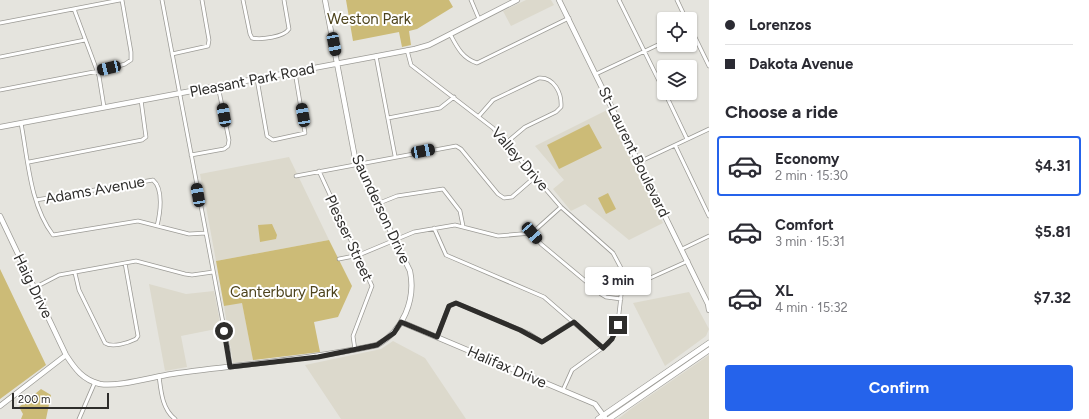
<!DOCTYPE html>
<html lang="en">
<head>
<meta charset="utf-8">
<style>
	:root { --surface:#fff; --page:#f7f7f7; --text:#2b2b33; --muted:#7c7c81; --line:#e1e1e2; --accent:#2563eb }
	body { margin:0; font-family:Figtree,sans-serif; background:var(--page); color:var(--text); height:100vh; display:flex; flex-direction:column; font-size:15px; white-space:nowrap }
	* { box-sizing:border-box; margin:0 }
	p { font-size:13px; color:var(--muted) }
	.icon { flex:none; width:22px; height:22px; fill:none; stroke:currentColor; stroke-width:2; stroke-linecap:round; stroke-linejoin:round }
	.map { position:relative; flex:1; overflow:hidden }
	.sheet { display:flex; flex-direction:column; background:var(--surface); width:380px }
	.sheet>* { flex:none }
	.guide { display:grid; align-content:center; height:88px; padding:0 16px; background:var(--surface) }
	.buttons { position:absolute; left:657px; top:12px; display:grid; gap:8px }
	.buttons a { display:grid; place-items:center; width:40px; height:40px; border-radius:4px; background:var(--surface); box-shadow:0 1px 3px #0004; font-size:20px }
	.scale { position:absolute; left:12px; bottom:10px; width:97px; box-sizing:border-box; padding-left:4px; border:2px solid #2e2d2b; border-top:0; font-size:11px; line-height:14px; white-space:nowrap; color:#2e2d2b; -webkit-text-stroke:3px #fff; paint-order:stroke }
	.end { position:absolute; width:18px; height:18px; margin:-9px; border:5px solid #2e2d2b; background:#fff; box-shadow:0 0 0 2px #fff }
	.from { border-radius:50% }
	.bubble { position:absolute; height:28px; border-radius:4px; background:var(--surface); box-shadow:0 1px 3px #0004; font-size:13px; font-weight:700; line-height:28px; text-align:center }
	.car { position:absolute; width:12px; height:24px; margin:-12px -6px; border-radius:5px; box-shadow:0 0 3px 1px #0007; background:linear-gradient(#222 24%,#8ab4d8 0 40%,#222 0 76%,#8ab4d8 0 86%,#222 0) }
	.guide b { display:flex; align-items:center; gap:14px; height:38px; font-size:15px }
	.guide b+b { border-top:1px solid var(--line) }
	.guide i { width:10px; height:10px; background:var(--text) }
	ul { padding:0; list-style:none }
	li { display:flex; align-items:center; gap:12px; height:60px; margin:0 8px 6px; padding:0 8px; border:2px solid transparent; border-radius:4px }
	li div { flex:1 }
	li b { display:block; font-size:15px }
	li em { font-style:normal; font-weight:700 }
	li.selected { border-color:var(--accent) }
	li>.icon { width:36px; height:36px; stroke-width:1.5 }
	h2 { padding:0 16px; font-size:18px; line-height:48px }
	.action { display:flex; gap:8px; margin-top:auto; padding:8px 16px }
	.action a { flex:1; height:46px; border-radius:4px; background:var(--accent); color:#fff; font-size:16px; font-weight:700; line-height:46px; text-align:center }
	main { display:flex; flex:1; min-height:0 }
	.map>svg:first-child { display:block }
</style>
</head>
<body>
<main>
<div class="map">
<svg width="709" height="419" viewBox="0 0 709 419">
	<rect width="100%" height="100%" fill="#e5e4de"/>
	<path fill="#dcd9cc" d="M526,0H551L554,5L511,26L503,11Z
		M607,110L663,223L629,240L585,204L571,211L553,189L564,180L535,146Z
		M289,157L329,240L216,261L200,174Z
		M149,284L186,294L214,291L221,328L181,336L187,367L165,371Z
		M689,292L709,329L706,336L665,366L633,303Z
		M242,302L253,360L233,363L224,306Z
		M393,341L425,358L466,419H341L305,365L381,349Z
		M709,355V419H618L632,408Z"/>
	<path fill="#cb7" d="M346,0H449L453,7L417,29L409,31L411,45L402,47L399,32L353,41Z
		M589,124L602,148L559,169L547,145Z
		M608,193L616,209L606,214L598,198Z
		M272,224L277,235L276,239L260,242L258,225Z
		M329,240L352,286L338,317L314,322L320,352L253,360L242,303L224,306L216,261Z
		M0,269L46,365L0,399Z
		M41,389L51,395L46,419H21L23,414L19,407Z"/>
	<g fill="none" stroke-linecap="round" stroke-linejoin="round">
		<g stroke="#9c9b96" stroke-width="4.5">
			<path id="street" d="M162,0L228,349L230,367
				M243,0L250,34L252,38C261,40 284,37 289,29L284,0
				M471,0L479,19
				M619,0L664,91
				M677,0L686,19
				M74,9L99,76L104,107
				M0,23L120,0
				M690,27L709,66
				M450,34C457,47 462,58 477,63L569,18
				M407,50L411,65L493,128L561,207L613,253L621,268L623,278L617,331L608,344L572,370L563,390
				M172,54L208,46L209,40L202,0
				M376,56L395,156
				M0,57L85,40
				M596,74L664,42
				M257,79L267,136L273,140L305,133L295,72
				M0,90L109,69L125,64L131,60V52L122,0
				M665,93L687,139
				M479,116L493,100L539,78C554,77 562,93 561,107L556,112L525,127L506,143
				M388,118L440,108L454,97
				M21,123C28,160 30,205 53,235L138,221L189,234L206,233
				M675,145L709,216
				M191,155L224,149L228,146L229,140L218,86
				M29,162L142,140L146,137L141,100
				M639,162L709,129
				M319,171L372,286L353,336L355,350
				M296,176L456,146L461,149L498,194L504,198L512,197L535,177
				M36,200L153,180C164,189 160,214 157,226
				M377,204L397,196L443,189L460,211L463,226
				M434,228L446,255L544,297L603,348
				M532,233L541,244L601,294L606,297L621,299
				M682,249L709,236
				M339,259L359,255L414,232L455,225L498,236L532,233L561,207
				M75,273L79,290L105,343C112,348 128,343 136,339L138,336L125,263
				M623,278L648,279L688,261
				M34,288L59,275L136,261L185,274L192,275L213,272
				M437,337L449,306L456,303L528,333L542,342L573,322
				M159,376C161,391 162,409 175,419
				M79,419L95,382"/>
		</g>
		<g stroke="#9c9b96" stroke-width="6">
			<path id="secondary" d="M559,0L708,304L709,310
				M0,127L415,49L429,45L517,0
				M0,216L66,355C75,369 83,380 100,384C119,387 152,377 172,374C241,364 308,360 377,345C403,331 416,300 410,271L355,158L325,0
				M401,322L588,401L595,404L606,419
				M0,406L66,355"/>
		</g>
		<g stroke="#9c9b96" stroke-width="6">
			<path id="primary" d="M598,419L709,343
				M609,419L709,350"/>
		</g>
		<use href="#street" stroke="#fff" stroke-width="3"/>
		<use href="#secondary" stroke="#fff" stroke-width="4.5"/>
		<use href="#primary" stroke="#fff" stroke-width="5"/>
	</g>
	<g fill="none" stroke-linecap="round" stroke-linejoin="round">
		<path stroke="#2e2d2b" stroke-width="5" d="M224,331L230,367L318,357L377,345L394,333L401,322L437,337L449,306L456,303L520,330L542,342L574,322L603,348L612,339L618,325"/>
	</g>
	<g text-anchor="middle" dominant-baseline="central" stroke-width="4" stroke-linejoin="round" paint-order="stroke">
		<g font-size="15" fill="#4d431c" stroke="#fff">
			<text x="369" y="19">Weston Park</text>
			<text x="284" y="292">Canterbury Park</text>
		</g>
		<g font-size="15" fill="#2e2d2b" stroke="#fff">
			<text transform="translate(252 80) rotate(-11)">Pleasant Park Road</text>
			<text transform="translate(634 152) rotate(64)">St-Laurent Boulevard</text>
			<text transform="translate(520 159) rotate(49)">Valley Drive</text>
			<text transform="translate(95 190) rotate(-10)">Adams Avenue</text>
			<text transform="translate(381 209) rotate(65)">Saunderson Drive</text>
			<text transform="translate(349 238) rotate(65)">Plesser Street</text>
			<text transform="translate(33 286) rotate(64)">Haig Drive</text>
			<text transform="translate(507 367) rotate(23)">Halifax Drive</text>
		</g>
	</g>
</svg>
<div class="buttons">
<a><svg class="icon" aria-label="locate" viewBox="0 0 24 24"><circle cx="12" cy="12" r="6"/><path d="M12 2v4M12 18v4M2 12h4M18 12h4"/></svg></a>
<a><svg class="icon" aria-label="layers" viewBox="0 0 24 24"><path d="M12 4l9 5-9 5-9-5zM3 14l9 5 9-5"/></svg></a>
</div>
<div class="scale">200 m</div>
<i class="end from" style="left:224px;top:331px"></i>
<i class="end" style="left:618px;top:325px"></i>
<div class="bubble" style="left:585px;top:267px;width:66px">3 min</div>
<i class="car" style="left:334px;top:44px;rotate:169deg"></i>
<i class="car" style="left:109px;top:68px;rotate:257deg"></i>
<i class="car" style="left:224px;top:115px;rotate:350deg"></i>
<i class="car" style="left:303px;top:115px;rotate:350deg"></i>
<i class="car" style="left:423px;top:151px;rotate:79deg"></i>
<i class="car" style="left:198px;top:195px;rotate:350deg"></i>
<i class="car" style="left:532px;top:233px;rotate:139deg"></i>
</div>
<section class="sheet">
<div class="guide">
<b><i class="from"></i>Lorenzos</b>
<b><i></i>Dakota Avenue</b>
</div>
<h2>Choose a ride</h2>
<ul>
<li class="selected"><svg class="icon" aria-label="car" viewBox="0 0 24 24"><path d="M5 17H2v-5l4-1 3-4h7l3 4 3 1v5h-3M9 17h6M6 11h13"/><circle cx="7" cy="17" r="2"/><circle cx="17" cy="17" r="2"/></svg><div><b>Economy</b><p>2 min · 15:30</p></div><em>$4.31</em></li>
<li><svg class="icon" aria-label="car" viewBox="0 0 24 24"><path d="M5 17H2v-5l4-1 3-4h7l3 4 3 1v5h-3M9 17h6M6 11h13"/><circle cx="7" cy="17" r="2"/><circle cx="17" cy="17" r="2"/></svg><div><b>Comfort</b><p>3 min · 15:31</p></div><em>$5.81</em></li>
<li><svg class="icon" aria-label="car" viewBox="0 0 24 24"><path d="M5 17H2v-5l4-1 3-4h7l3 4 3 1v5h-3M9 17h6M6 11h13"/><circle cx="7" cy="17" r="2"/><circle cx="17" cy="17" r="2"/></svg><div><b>XL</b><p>4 min · 15:32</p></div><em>$7.32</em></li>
</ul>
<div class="action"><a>Confirm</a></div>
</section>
</main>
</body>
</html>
